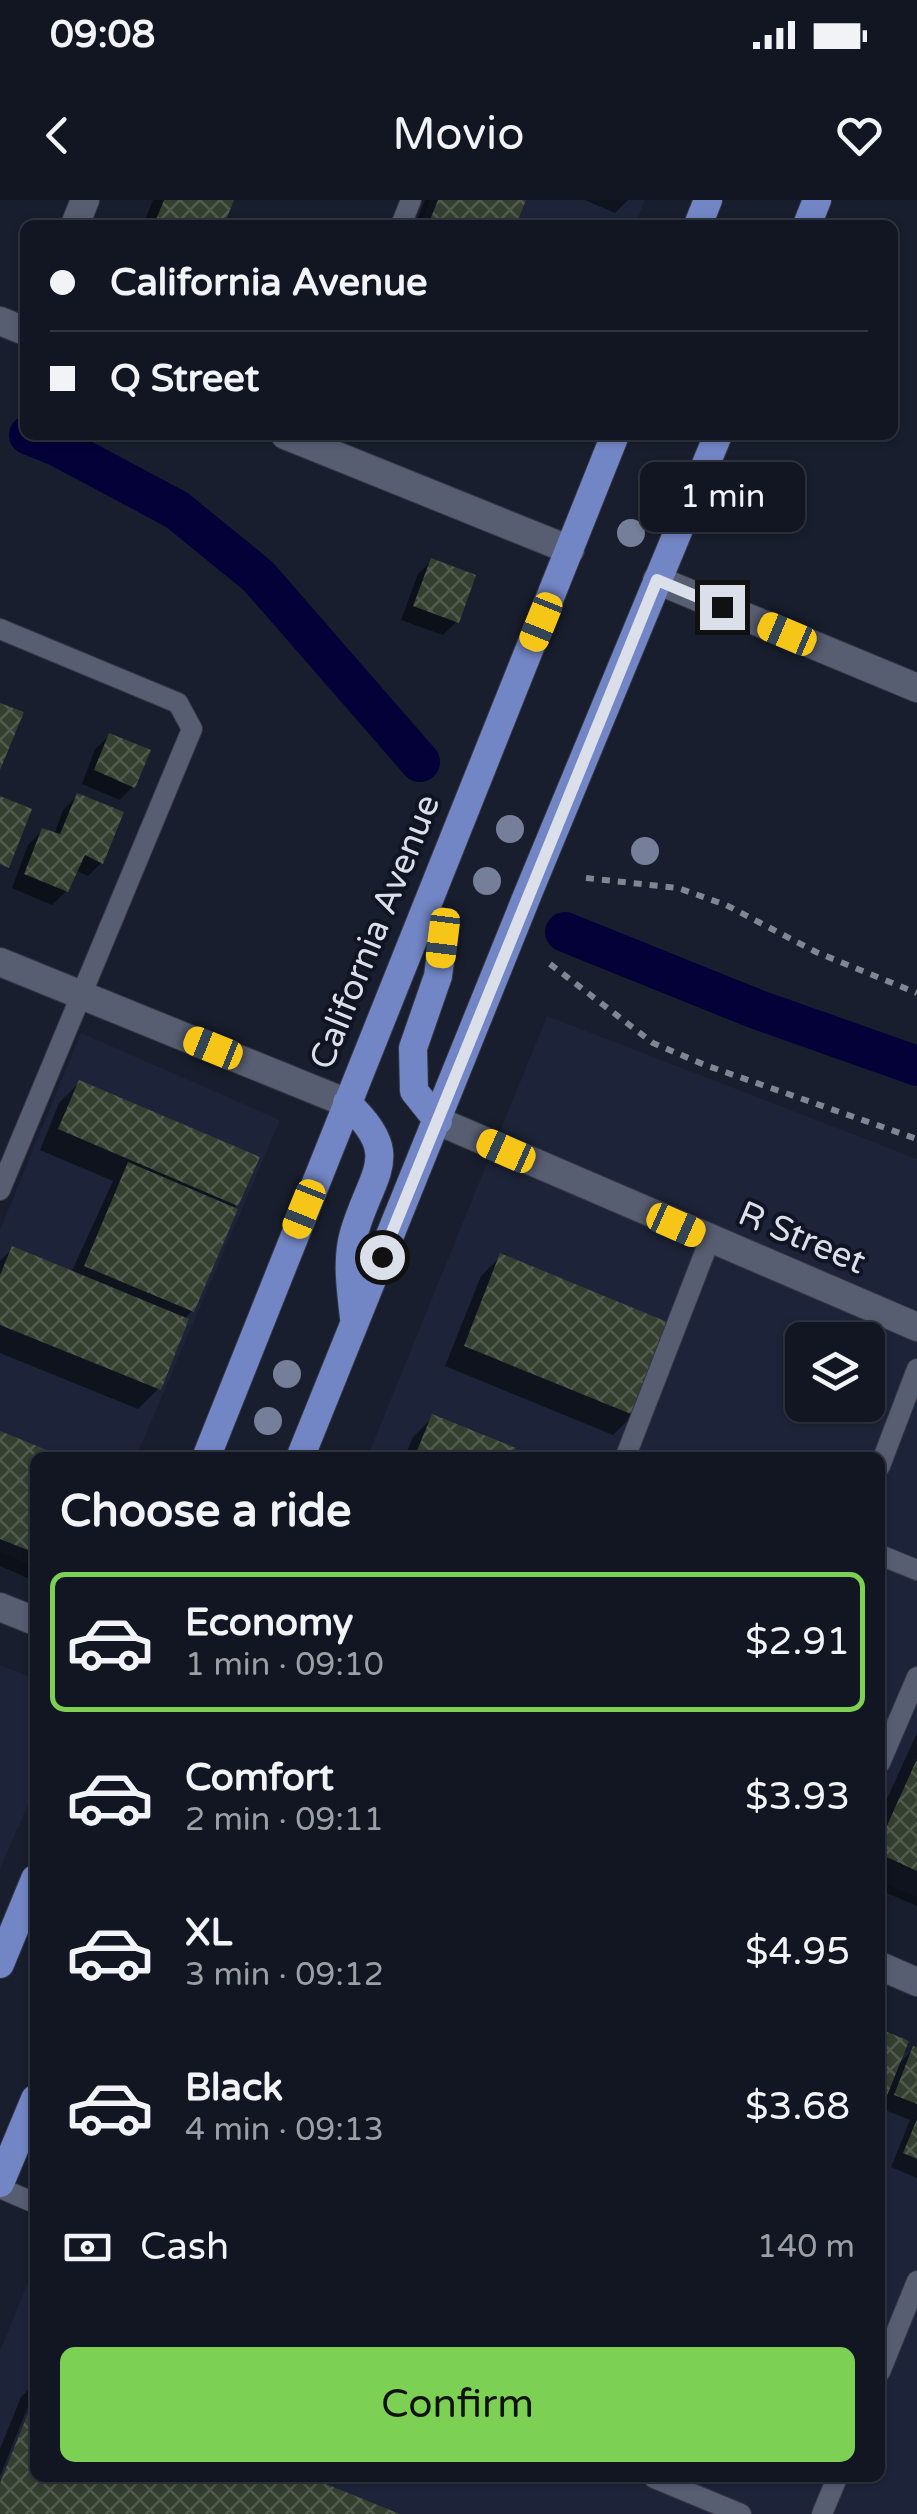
<!DOCTYPE html>
<html lang="en">
<head>
<meta charset="utf-8">
<style>
	:root { --surface:#121622; --page:#1b1f2a; --text:#f1f3f6; --muted:#9c9fa5; --line:#313540; --accent:#7cd155 }
	body { margin:0; font-family:"Varela Round",sans-serif; background:var(--page); color:var(--text); height:100vh; display:flex; flex-direction:column; font-size:38px; white-space:nowrap }
	* { box-sizing:border-box; margin:0 }
	p { font-size:32px; color:var(--muted) }
	.icon { flex:none; width:55px; height:55px; fill:none; stroke:currentColor; stroke-width:2; stroke-linecap:round; stroke-linejoin:round }
	.map { position:relative; flex:1; overflow:hidden }
	.details { position:absolute; left:30px; top:1252px; width:855px; height:1030px; display:flex; flex-direction:column; background:var(--surface); border-radius:15px; box-shadow:0 2px 8px #0004,0 0 0 2px var(--line) }
	.details>* { flex:none }
	.hud { position:absolute; left:20px; top:20px; width:878px; height:220px; border-radius:15px; box-shadow:0 2px 8px #0004,0 0 0 2px var(--line); display:grid; align-content:center; height:220px; padding:0 30px; background:var(--surface) }
	.controls { position:absolute; left:785px; top:1122px; display:grid; gap:20px }
	.controls a { display:grid; place-items:center; width:100px; height:100px; border-radius:15px; background:var(--surface); box-shadow:0 2px 8px #0004,0 0 0 2px var(--line); font-size:50px }
	.end { position:absolute; width:45px; height:45px; margin:-22px; border:12px solid #dbdfea; background:#111; box-shadow:0 0 0 5px #111 }
	.from { border-radius:50% }
	.bubble { position:absolute; height:70px; border-radius:15px; background:var(--surface); box-shadow:0 2px 8px #0004,0 0 0 2px var(--line); font-size:32px; font-weight:600; line-height:70px; text-align:center }
	.car { position:absolute; width:30px; height:60px; margin:-30px -15px; border-radius:12px; box-shadow:0 0 8px 2px #0007; background:linear-gradient(#f5c518 24%,#345 0 40%,#f5c518 0 76%,#345 0 86%,#f5c518 0) }
	.hud b { display:flex; align-items:center; gap:35px; height:95px; font-size:38px }
	.hud b+b { border-top:2px solid var(--line) }
	.hud i { width:25px; height:25px; background:var(--text) }
	ul { padding:0; list-style:none }
	li { display:flex; align-items:center; gap:30px; height:140px; margin:0 20px 15px; padding:0 10px; border:5px solid transparent; border-radius:15px }
	li div { flex:1 }
	li b { display:block; font-size:38px }
	li em { font-style:normal; font-weight:600 }
	li.active { border-color:var(--accent) }
	li>.icon { width:90px; height:90px; stroke-width:1.5 }
	h2 { padding:0 30px; font-size:45px; line-height:120px }
	.pay { display:flex; align-items:center; gap:25px; height:110px; padding:0 30px; font-size:38px }
	.pay p { margin-inline-start:auto }
	.action { display:flex; gap:20px; margin-top:auto; padding:20px 30px }
	.action a { flex:1; height:115px; border-radius:15px; background:var(--accent); color:#111; font-size:40px; font-weight:600; line-height:115px; text-align:center }
	.status { display:flex; justify-content:space-between; align-items:center; height:70px; padding:0 50px; background:var(--surface); direction:ltr }
	.status svg { height:28px; fill:currentColor }
	header { display:flex; justify-content:space-between; align-items:center; height:130px; padding:0 30px; background:var(--surface); font-size:45px; font-weight:600 }
	.map>svg:first-child { display:block }
</style>
</head>
<body>
<div class="status"><b>09:08</b><svg viewBox="0 0 49 12"><path d="M0 12V9h3v3zM5 12V6h3v6zM10 12V3h3v9zM15 12V0h3v12zM26 1h20v11H26zM47 4h2v5h-2z"/></svg></div>
<header><svg class="icon" aria-label="back" viewBox="0 0 24 24"><path d="M15 5l-7 7 7 7"/></svg>Movio<svg class="icon" aria-label="heart" viewBox="0 0 24 24"><path d="M12 20l-8-8c-3-5 5-10 8-4 3-6 11-1 8 4z"/></svg></header>
<div class="map">
<svg width="917" height="2314" viewBox="0 0 917 2314">
	<defs>
		<pattern id="building-cross-hatch" width="8" height="8" patternUnits="userSpaceOnUse" patternTransform="scale(2.5)"><rect width="8" height="8" fill="#343f2f"/><path d="M0 0l8 8M0 8l8-8" fill="none" stroke="#515a4d"/></pattern>
	</defs>
	<rect width="100%" height="100%" fill="#181e2d"/>
	<path fill="#1d2439" fill-rule="evenodd" d="M430,0H645L635,25H420Z
		M547,816L917,959V1697L880,1682V1258H367ZM802,1140H868V1205H802Z
		M81,833L280,920L136,1257L35,1258V1367L0,1352V1030Z
		M0,1465L35,1479V1588L0,1669Z
		M880,1842L917,1857V2314H0V2151L35,2065V2278H880Z"/>
	<path fill="#0007" d="M153,0H232L222,25H143Z
		M425,0H523L513,25H415Z
		M585,0H628L615,13Z
		M431,361L457,421L443,435L401,420L418,374Z
		M109,536L133,586L120,600L82,584L95,549Z
		M77,596L101,663L88,676L75,670L66,691L52,705L12,688L28,645L42,631L54,635L63,610Z
		M79,883L236,1004L192,1111L184,1119L158,1189L138,1209L0,1153V1061L12,1049L71,1073L113,981L40,950L59,903Z
		M501,1056L633,1215L613,1235L445,1166L481,1076Z
		M433,1217L510,1258H404L413,1237Z
		M0,1234L58,1258H35V1381L0,1366Z
		M917,1533V1706L880,1690V1614Z
		M880,1832L896,1866L914,1849L917,1850V1978L891,1967L910,1920L880,1908Z
		M35,2183V2199H31L0,2276V2249L21,2197Z
		M35,2202V2278H304L394,2314H0V2290Z"/>
	<g fill="none" stroke-linecap="round" stroke-linejoin="round">
		<path stroke="#040038" stroke-width="40" d="M29,235L59,247L177,310L258,376L420,562
			M565,732L756,809L917,866"/>
	</g>
	<path fill="url(#building-cross-hatch)" d="M164,0H234L224,25H154Z
		M438,0H526L516,25H428Z
		M431,358L476,375L459,423L413,406Z
		M0,503L24,512L0,570Z
		M109,533L151,550L135,588L94,570Z
		M77,593L124,612L103,664L85,655L68,692L24,674L42,628L60,634Z
		M0,596L32,609L9,668L0,664Z
		M79,880L260,957L238,1006L58,929Z
		M128,962L238,1009L194,1112L84,1066Z
		M12,1046L189,1119L161,1190L0,1125V1075Z
		M500,1053L672,1124L636,1216L464,1146Z
		M432,1214L516,1248L512,1258H414Z
		M0,1231L64,1257L35,1258V1353L0,1339Z
		M917,1559V1671L880,1654V1641Z
		M880,1829L909,1841L880,1913Z
		M913,1846L917,1847V1904L894,1895Z
		M917,1919V1959L903,1953Z
		M35,2196V2278H311L400,2314H0V2283Z"/>
	<g fill="none" stroke-linecap="round" stroke-linejoin="round">
		<g stroke="#343744" stroke-width="22">
			<path id="service" d="M401,25L411,0
				M0,429L178,503L192,529L0,990
				M625,1258L710,1039
				M880,1266L917,1169
				M880,1355L917,1370
				M880,1563L917,1477
				M0,1988L35,2003
				M880,2172L917,2081
				M654,2278L741,2314
				M822,2314L837,2278"/>
		</g>
		<g stroke="#343744" stroke-width="30">
			<path id="minor" d="M75,25L85,0
				M0,121L25,131
				M285,235L570,350
				M657,380L917,488
				M0,762L347,903
				M438,921L917,1127
				M0,1407L35,1421
				M880,1766L917,1782"/>
		</g>
		<g stroke="#343744" stroke-width="30">
			<path id="primary" d="M698,25L708,0
				M807,25L817,0
				M426,709L443,738L438,776L413,848L414,891L438,921
				M347,903C404,956 372,971 354,1033C346,1060 351,1091 354,1118
				M206,1258L615,235
				M300,1258L529,691L718,235
				M0,1764L35,1679
				M0,1983L35,1899"/>
		</g>
		<path stroke="#818693" stroke-width="6" stroke-dasharray="8 8" stroke-linecap="butt" d="M586,678L678,688L726,705L816,752L917,793
			M550,764L653,843L705,865L917,939"/>
		<use href="#service" stroke="#585e71" stroke-width="20"/>
		<use href="#minor" stroke="#585e71" stroke-width="28"/>
		<use href="#primary" stroke="#7285c4" stroke-width="28"/>
	</g>
	<g fill="#757f9a">
		<circle cx="631" cy="333" r="14"/>
		<circle cx="510" cy="629" r="14"/>
		<circle cx="645" cy="651" r="14"/>
		<circle cx="487" cy="681" r="14"/>
		<circle cx="287" cy="1174" r="14"/>
		<circle cx="268" cy="1221" r="14"/>
	</g>
	<g fill="none" stroke-linecap="round" stroke-linejoin="round">
		<path stroke="#dbdfea" stroke-width="12" d="M382,1057L657,380L722,407"/>
	</g>
	<g text-anchor="middle" dominant-baseline="central" stroke-width="8" stroke-linejoin="round" paint-order="stroke">
		<g font-size="35" fill="#dbdfea" stroke="#101423">
			<text transform="translate(375 732) rotate(-68)">California Avenue</text>
			<text transform="translate(802 1038) rotate(23)">R Street</text>
		</g>
	</g>
</svg>
<div class="controls">
<a><svg class="icon" aria-label="layers" viewBox="0 0 24 24"><path d="M12 4l9 5-9 5-9-5zM3 14l9 5 9-5"/></svg></a>
</div>
<i class="end from" style="left:382px;top:1057px"></i>
<i class="end" style="left:722px;top:407px"></i>
<div class="bubble" style="left:640px;top:262px;width:165px">1 min</div>
<i class="car" style="left:541px;top:422px;rotate:202deg"></i>
<i class="car" style="left:787px;top:434px;rotate:293deg"></i>
<i class="car" style="left:443px;top:738px;rotate:187deg"></i>
<i class="car" style="left:213px;top:848px;rotate:292deg"></i>
<i class="car" style="left:506px;top:951px;rotate:294deg"></i>
<i class="car" style="left:304px;top:1009px;rotate:202deg"></i>
<i class="car" style="left:676px;top:1025px;rotate:114deg"></i>
<div class="hud">
<b><i class="from"></i>California Avenue</b>
<b><i></i>Q Street</b>
</div>
<section class="details">
<h2>Choose a ride</h2>
<ul>
<li class="active"><svg class="icon" aria-label="car" viewBox="0 0 24 24"><path d="M5 17H2v-5l4-1 3-4h7l3 4 3 1v5h-3M9 17h6M6 11h13"/><circle cx="7" cy="17" r="2"/><circle cx="17" cy="17" r="2"/></svg><div><b>Economy</b><p>1 min · 09:10</p></div><em>$2.91</em></li>
<li><svg class="icon" aria-label="car" viewBox="0 0 24 24"><path d="M5 17H2v-5l4-1 3-4h7l3 4 3 1v5h-3M9 17h6M6 11h13"/><circle cx="7" cy="17" r="2"/><circle cx="17" cy="17" r="2"/></svg><div><b>Comfort</b><p>2 min · 09:11</p></div><em>$3.93</em></li>
<li><svg class="icon" aria-label="car" viewBox="0 0 24 24"><path d="M5 17H2v-5l4-1 3-4h7l3 4 3 1v5h-3M9 17h6M6 11h13"/><circle cx="7" cy="17" r="2"/><circle cx="17" cy="17" r="2"/></svg><div><b>XL</b><p>3 min · 09:12</p></div><em>$4.95</em></li>
<li><svg class="icon" aria-label="car" viewBox="0 0 24 24"><path d="M5 17H2v-5l4-1 3-4h7l3 4 3 1v5h-3M9 17h6M6 11h13"/><circle cx="7" cy="17" r="2"/><circle cx="17" cy="17" r="2"/></svg><div><b>Black</b><p>4 min · 09:13</p></div><em>$3.68</em></li>
</ul>
<div class="pay"><svg class="icon" aria-label="cash" viewBox="0 0 24 24"><path d="M3 7h18v10H3z"/><circle cx="12" cy="12" r="2"/></svg>Cash<p>140 m</p></div>
<div class="action"><a>Confirm</a></div>
</section>
</div>
</body>
</html>
